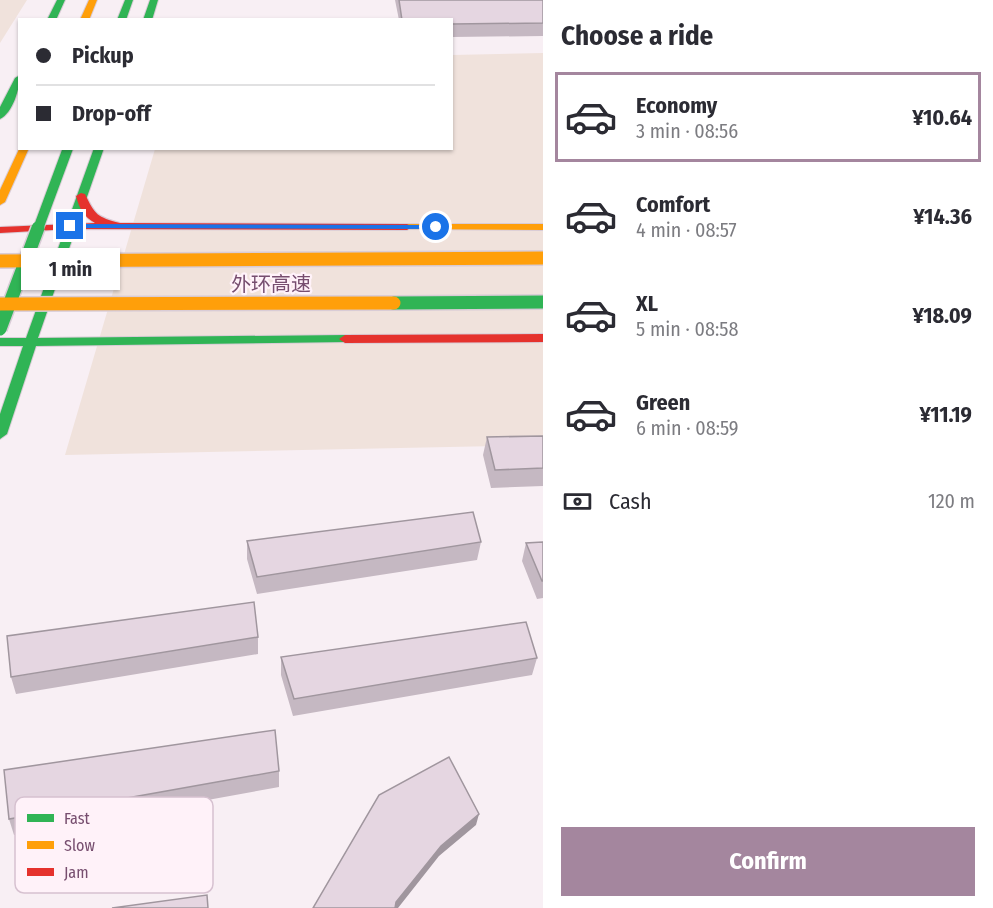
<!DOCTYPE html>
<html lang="en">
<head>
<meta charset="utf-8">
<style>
	:root { --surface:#fff; --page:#f2f2f3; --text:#2b2b33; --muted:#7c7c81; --line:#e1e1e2; --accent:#a4869e }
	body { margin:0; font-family:"Fira Sans Condensed","Noto Sans SC",sans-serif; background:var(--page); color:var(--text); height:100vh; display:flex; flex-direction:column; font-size:22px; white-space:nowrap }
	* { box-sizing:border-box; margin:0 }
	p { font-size:20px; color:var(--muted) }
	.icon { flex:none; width:33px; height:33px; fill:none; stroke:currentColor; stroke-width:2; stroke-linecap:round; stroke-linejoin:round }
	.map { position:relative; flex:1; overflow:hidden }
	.drawer { display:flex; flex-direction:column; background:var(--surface); width:450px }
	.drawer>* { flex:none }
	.hud { position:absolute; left:18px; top:18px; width:435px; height:132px; border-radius:0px; box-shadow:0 2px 4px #0004; display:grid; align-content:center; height:132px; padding:0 18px; background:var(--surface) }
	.end { position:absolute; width:27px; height:27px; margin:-14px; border:8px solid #1a73e8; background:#fff; box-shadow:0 0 0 3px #fff }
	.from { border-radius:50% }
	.bubble { position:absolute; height:42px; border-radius:0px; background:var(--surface); box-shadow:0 2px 4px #0004; font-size:20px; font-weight:700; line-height:42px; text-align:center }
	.hud b { display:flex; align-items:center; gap:21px; height:57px; font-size:22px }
	.hud b+b { border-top:2px solid var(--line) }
	.hud i { width:15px; height:15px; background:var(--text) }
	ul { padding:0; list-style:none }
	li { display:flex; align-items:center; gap:18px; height:90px; margin:0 12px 9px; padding:0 6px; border:3px solid transparent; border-radius:0px }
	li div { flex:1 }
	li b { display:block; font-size:22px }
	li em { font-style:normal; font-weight:700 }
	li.selected { border-color:var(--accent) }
	li>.icon { width:54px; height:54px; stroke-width:1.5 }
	h2 { padding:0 18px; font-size:27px; line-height:72px }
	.pay { display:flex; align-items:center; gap:15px; height:66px; padding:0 18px; font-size:22px }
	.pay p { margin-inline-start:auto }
	.button { display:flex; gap:12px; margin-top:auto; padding:12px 18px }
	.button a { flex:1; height:69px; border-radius:0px; background:var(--accent); color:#fff; font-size:24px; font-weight:700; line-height:69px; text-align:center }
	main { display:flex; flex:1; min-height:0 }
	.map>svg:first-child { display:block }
</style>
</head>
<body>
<main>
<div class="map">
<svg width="543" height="908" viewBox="0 0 543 908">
	<rect width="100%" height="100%" fill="#f8eff4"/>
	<path fill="#f0e2dc" d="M0,0H27L0,43Z
		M543,53V445L65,455L155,149L452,148V55Z"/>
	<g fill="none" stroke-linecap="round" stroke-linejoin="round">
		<g stroke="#d9ccd6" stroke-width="2">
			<path id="fast" d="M57,0H65L56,20H47Z
				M125,0H133L126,20H117Z
				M150,0H158L152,20H143Z
				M20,75C20,88 13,113 0,119V107L15,78Z
				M94,148H104L38,338L345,335L351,339L349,342L36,346L7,434L0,439V414L23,346H0V338H26Z"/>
		</g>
		<g stroke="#d9ccd6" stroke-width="2">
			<path id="slow" d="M89,0H97L89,20H80Z
				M20,147L29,148L5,202L0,205V190Z
				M407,224H543V230L403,229V225Z"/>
		</g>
		<g stroke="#d9ccd6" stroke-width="2">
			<path id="jam" d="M81,193L85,194C95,215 97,217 120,223L407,224L412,227L407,230L70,229L0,233V227L95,223C84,217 79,208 76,196Z
				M543,334V342L345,343L339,339L345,335Z"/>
		</g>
		<use href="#fast" fill="#30b455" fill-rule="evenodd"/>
		<use href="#slow" fill="#ff9f0a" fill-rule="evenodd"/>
		<use href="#jam" fill="#e5322d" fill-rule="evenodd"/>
		<g stroke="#d9ccd6" stroke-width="12" stroke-linecap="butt">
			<path id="fast-bridge-far1" d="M38,229L68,148"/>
		</g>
		<g stroke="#d9ccd6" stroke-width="16" stroke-linecap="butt">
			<path id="fast-bridge" d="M394,303L543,302
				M0,329L38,228"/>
		</g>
		<g stroke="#d9ccd6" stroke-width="16" stroke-linecap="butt">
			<path id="slow-bridge" d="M0,261L543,258
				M0,304L394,303"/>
		</g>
		<use href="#fast-bridge-far1" stroke="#30b455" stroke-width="10"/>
		<use href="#fast-bridge" stroke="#30b455" stroke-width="13"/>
		<use href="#slow-bridge" stroke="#ff9f0a" stroke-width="13"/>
	</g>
	<path fill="#c5b8c2" d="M395,0H543V36L452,37V20H399Z
		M543,436V486L491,488L483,455L487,437Z
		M247,541L481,542L477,560L257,594L247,559Z
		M543,542V598L537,599L522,561L526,543Z
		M258,637V654L16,694L11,677Z
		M281,657L537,658L532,675L293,716L281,675Z
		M279,771V787L14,835L9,819Z"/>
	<path fill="#a0969e" d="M479,814L476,825L439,856L398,908H395L396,902L441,846Z"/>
	<path fill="#e5d6e1" stroke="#a0969e" stroke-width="1.5" d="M399,0H543V23L452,24V20H402Z
		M543,436V468L495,470L487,437Z
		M473,512L481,542L257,577L247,541Z
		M543,542V581H542L526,543Z
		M254,602L258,637L11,677L7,636Z
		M526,622L537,658L294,699L281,657Z
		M275,730L279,771L9,819L4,770Z
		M449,757L479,814L441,846L396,902L395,908H313L379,795Z
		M207,895L208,908H112Z"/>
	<path fill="#1a73e8" d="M70,224L436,225L440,227L436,229L67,228L66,226Z"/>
	<g text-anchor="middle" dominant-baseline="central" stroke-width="4.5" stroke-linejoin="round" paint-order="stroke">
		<g font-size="20" fill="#774e6f" stroke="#fff2f9">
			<text x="271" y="284">外环高速</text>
		</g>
	</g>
	<rect x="15" y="797" width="198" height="96" rx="9" fill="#fff2f9" stroke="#d6c1d0" stroke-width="1.5"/>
	<rect x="27" y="814" width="27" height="8" fill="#30b455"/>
	<rect x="27" y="841" width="27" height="8" fill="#ff9f0a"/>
	<rect x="27" y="868" width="27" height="8" fill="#e5322d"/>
	<g font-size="16" fill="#774e6f">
		<text x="64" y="824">Fast</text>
		<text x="64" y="851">Slow</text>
		<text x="64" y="878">Jam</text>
	</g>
</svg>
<i class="end from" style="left:436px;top:227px"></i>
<i class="end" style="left:70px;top:226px"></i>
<div class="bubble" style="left:21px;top:248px;width:99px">1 min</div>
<div class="hud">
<b><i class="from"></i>Pickup</b>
<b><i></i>Drop-off</b>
</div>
</div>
<section class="drawer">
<h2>Choose a ride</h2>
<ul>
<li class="selected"><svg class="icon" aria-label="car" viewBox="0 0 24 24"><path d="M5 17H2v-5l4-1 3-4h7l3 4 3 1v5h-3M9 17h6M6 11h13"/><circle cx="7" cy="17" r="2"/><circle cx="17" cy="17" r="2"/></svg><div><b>Economy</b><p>3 min · 08:56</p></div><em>¥10.64</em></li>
<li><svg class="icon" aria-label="car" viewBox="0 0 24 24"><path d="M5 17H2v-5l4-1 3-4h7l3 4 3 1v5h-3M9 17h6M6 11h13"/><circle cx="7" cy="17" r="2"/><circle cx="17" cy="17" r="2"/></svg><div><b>Comfort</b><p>4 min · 08:57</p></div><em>¥14.36</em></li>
<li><svg class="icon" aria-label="car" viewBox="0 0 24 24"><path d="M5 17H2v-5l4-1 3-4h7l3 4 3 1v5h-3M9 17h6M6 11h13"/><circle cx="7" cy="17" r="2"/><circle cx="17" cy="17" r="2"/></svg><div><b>XL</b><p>5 min · 08:58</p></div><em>¥18.09</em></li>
<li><svg class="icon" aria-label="car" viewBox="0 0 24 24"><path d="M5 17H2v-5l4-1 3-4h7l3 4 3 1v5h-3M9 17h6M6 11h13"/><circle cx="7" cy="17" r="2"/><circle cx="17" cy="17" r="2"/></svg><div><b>Green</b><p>6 min · 08:59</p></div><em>¥11.19</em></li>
</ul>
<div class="pay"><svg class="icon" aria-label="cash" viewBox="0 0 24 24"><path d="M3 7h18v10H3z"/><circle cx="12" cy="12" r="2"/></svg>Cash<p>120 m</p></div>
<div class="button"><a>Confirm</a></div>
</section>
</main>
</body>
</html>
